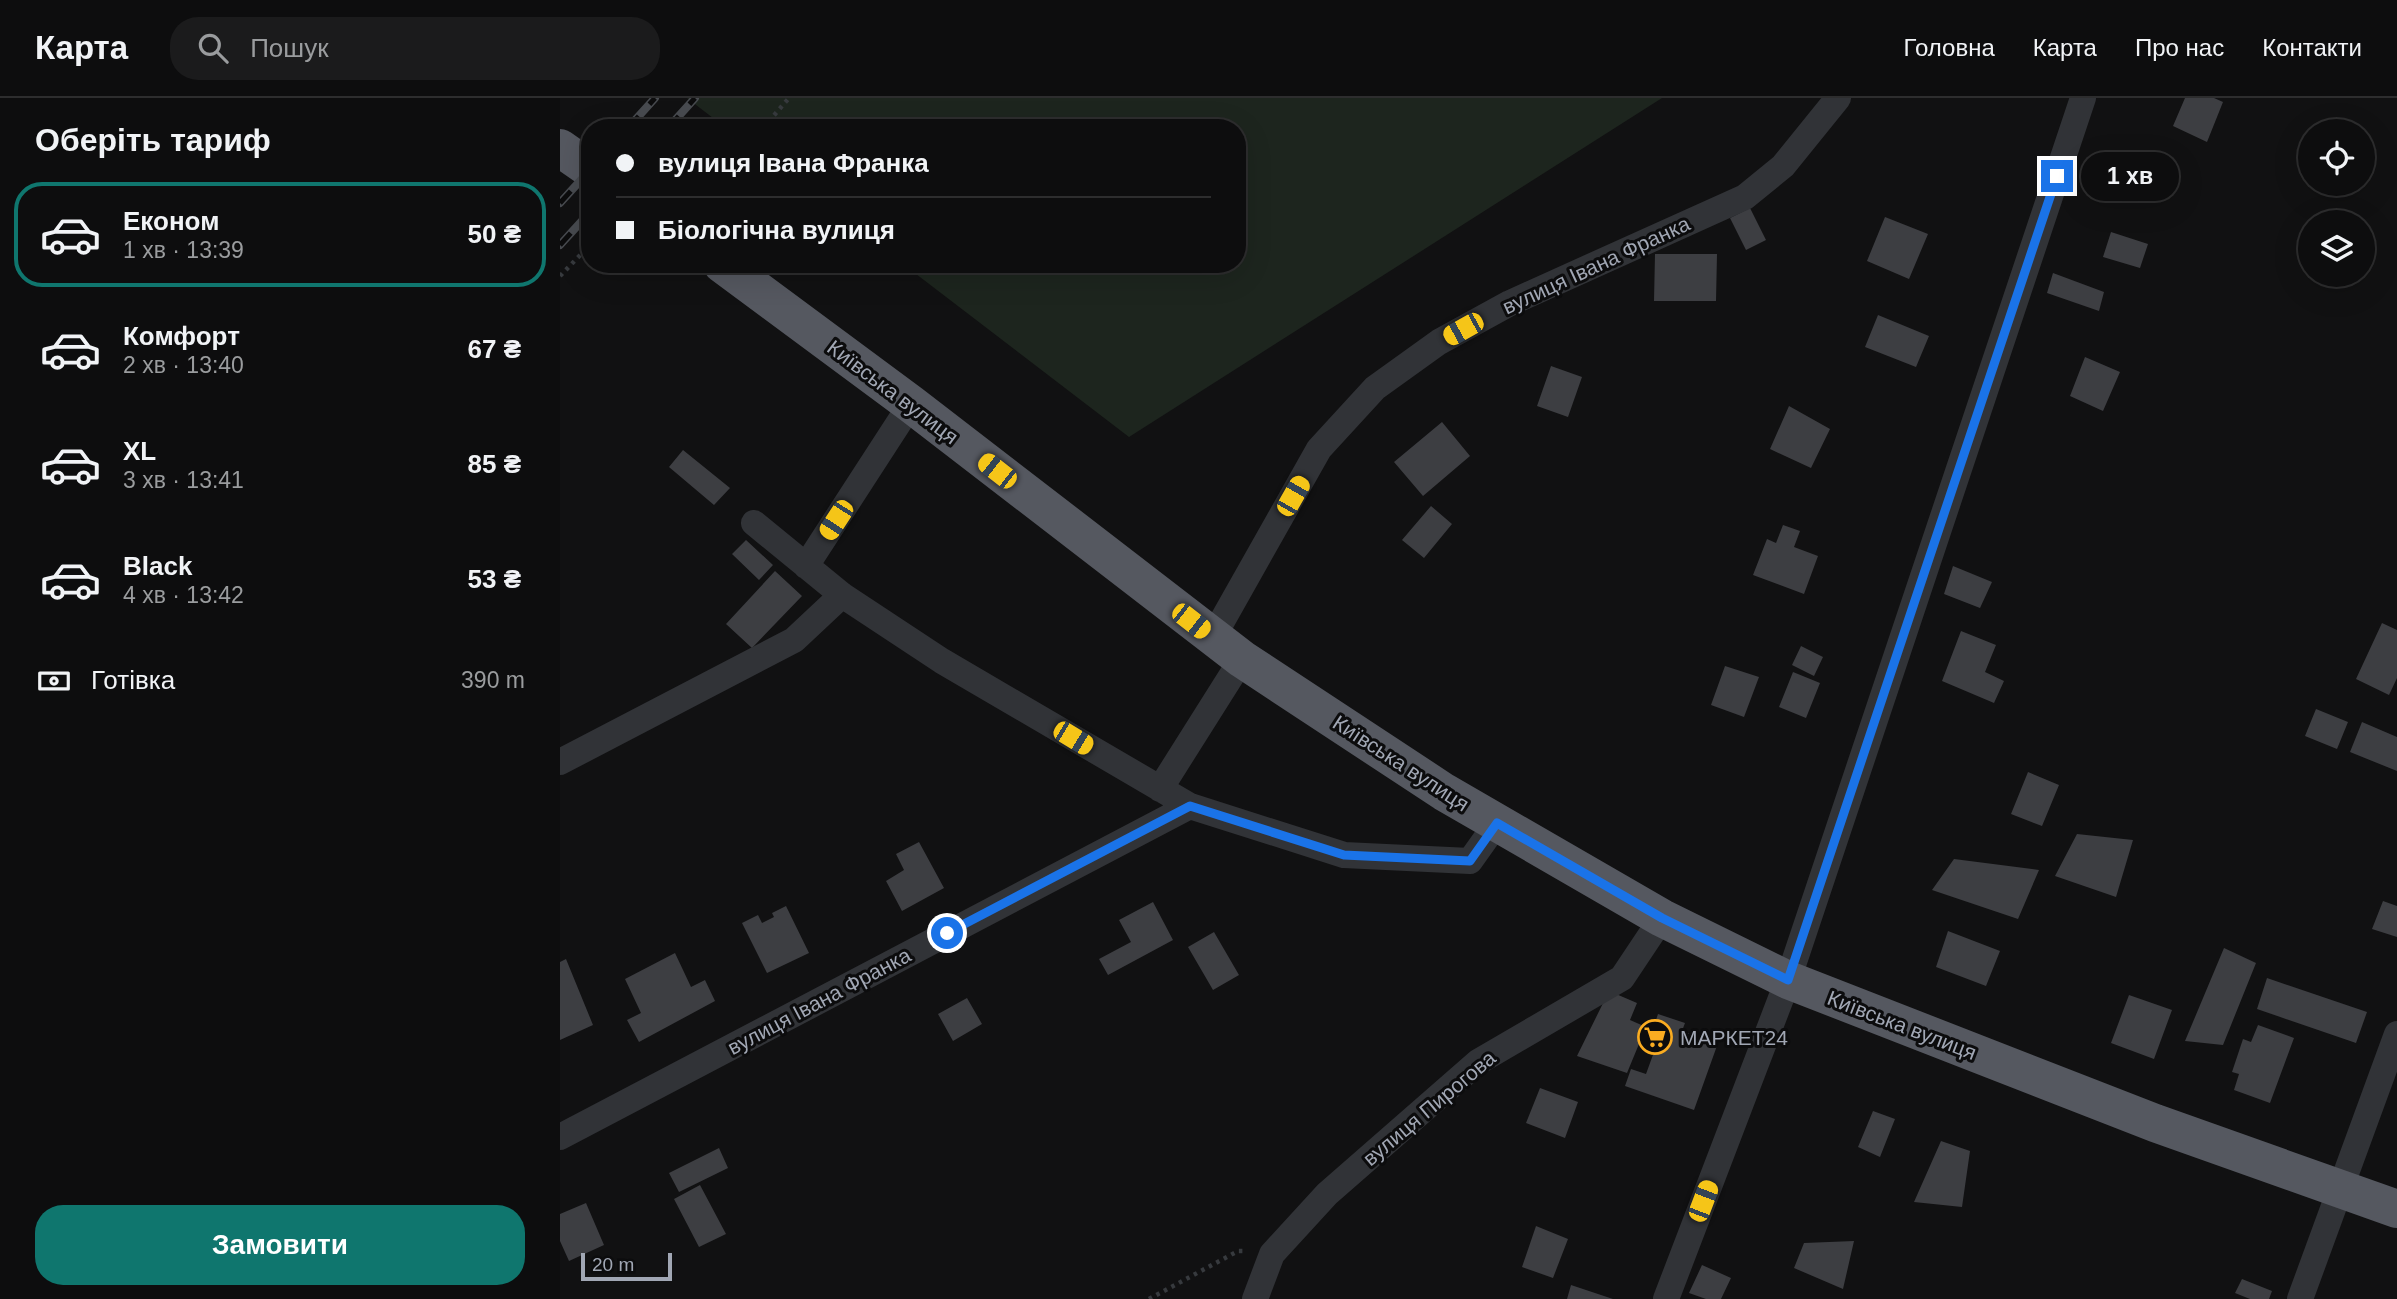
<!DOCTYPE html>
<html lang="uk">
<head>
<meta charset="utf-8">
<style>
	:root { --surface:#0d0d0e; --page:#1b1b1c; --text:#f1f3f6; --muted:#9a9c9e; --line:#2d2d2e; --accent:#0f766e }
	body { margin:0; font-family:Helvetica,sans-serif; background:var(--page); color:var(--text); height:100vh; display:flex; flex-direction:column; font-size:26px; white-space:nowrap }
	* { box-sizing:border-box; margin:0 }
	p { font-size:23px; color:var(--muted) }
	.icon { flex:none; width:38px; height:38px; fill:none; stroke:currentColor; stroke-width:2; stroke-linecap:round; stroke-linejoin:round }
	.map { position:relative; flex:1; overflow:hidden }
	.panel { display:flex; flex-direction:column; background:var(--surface); width:560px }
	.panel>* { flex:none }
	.top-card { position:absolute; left:21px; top:21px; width:665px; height:154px; border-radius:28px; box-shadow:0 7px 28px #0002,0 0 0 2px var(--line); display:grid; align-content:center; height:154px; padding:0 35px; background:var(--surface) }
	.buttons { position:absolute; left:1738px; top:21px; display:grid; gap:14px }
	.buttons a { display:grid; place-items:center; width:77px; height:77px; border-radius:50%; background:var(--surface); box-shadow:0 7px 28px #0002,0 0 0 2px var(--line); font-size:35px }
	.scale { position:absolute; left:21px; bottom:18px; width:91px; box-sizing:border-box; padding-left:7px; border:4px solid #a1a7b4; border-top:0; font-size:19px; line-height:24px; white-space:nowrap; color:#a1a7b4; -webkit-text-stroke:5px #0c0c0d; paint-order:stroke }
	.end { position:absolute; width:32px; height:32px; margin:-16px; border:9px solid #1a73e8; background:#fff; box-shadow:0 0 0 4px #fff }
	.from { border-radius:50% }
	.bubble { position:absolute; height:49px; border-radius:24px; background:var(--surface); box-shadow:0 7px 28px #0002,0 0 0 2px var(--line); font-size:23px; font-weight:600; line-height:49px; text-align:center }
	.car { position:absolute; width:21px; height:42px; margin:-21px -10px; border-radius:9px; box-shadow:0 0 5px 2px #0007; background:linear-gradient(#f5c518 24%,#345 0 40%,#f5c518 0 76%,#345 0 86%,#f5c518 0) }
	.top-card b { display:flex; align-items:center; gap:24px; height:66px; font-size:26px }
	.top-card b+b { border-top:2px solid var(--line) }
	.top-card i { width:18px; height:18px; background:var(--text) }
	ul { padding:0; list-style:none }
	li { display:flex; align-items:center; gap:21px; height:105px; margin:0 14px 10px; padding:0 21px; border:4px solid transparent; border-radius:28px }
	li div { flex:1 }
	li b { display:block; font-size:26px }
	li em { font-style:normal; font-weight:600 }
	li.selected { border-color:var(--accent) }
	li>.icon { width:63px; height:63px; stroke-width:1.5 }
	h2 { padding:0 35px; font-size:32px; line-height:84px }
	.pay { display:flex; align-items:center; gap:18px; height:77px; padding:0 35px; font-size:26px }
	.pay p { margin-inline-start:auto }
	.cta { display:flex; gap:14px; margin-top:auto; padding:14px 35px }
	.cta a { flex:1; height:80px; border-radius:28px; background:var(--accent); color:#fff; font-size:28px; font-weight:600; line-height:80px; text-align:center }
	header { display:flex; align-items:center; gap:42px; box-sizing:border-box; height:98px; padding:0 35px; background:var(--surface); border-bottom:2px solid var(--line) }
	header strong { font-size:33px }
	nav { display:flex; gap:38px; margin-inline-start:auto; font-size:24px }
	.search { width:490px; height:63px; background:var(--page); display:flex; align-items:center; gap:18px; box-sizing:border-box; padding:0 24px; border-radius:28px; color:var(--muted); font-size:26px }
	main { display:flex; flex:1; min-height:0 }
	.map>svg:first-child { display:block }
</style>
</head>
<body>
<header>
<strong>Карта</strong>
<div class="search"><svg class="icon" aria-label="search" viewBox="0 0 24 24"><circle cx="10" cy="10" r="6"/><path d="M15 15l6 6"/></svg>Пошук</div>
<nav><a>Головна</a><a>Карта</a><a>Про нас</a><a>Контакти</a></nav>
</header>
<main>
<section class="panel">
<h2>Оберіть тариф</h2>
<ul>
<li class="selected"><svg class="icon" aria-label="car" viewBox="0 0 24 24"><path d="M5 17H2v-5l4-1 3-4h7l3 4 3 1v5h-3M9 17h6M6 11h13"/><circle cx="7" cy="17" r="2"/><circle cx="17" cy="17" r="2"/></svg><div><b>Економ</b><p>1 хв · 13:39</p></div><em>50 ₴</em></li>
<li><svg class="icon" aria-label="car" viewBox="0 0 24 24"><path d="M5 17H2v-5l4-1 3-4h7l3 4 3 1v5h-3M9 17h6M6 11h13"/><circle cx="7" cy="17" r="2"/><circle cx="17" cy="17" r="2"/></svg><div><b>Комфорт</b><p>2 хв · 13:40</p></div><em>67 ₴</em></li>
<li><svg class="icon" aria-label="car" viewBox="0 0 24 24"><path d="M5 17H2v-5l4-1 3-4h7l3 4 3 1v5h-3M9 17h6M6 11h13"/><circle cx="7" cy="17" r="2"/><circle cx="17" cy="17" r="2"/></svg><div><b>XL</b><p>3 хв · 13:41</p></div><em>85 ₴</em></li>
<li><svg class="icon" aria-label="car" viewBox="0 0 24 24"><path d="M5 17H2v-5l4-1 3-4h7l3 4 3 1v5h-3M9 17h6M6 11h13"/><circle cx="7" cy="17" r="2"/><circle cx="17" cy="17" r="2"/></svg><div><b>Black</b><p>4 хв · 13:42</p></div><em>53 ₴</em></li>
</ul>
<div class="pay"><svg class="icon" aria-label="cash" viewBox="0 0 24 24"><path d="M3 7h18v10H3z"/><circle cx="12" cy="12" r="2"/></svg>Готівка<p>390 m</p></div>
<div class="cta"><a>Замовити</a></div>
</section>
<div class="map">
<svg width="1837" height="1201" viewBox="0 0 1837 1201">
	<rect width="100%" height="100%" fill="#111112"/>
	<path fill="#1d251e" d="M127,0H1102L569,339L343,166H677V30H166Z"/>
	<path fill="#3d3e42" d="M1625,0H1654L1663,4L1647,44L1613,28Z
		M1190,110L1206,142L1186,152L1170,120Z
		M1325,119L1368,136L1349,181L1307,163Z
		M1551,134L1588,146L1580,170L1543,159Z
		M1095,156H1157L1156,203H1094Z
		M1493,175L1544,194L1539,213L1487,195Z
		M1318,217L1369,238L1356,269L1305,249Z
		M1525,259L1560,274L1543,313L1510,298Z
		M991,268L1022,279L1008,319L977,308Z
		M1229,308L1270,331L1251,370L1210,351Z
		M882,324L910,358L863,398L834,364Z
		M123,352L170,390L154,407L109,369Z
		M871,408L892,426L864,460L842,442Z
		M1223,427L1240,433L1234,449L1258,458L1244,496L1193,477L1207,441L1216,445Z
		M186,442L213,467L199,482L172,456Z
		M1393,468L1432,484L1420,510L1384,496Z
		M215,473L242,498L192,550L166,526Z
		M1822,525L1837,532V580L1829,597L1796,581Z
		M1401,533L1436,547L1425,574L1444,583L1434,605L1382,583Z
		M1241,548L1263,559L1254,578L1232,567Z
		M1165,568L1199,579L1184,619L1151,607Z
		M1233,574L1260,585L1246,620L1219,609Z
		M1756,611L1788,624L1777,651L1745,638Z
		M1802,624L1837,639V673L1790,654Z
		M1468,674L1499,687L1482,728L1451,716Z
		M1517,736L1573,742L1556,799L1495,778Z
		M359,744L384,790L342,813L326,783L344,772L336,756Z
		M1394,761L1479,772L1458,821L1372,792Z
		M1823,803L1837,808V839L1812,831Z
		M593,804L613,842L548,877L539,861L571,844L559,822Z
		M226,808L249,855L207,875L182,825L198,817L202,825L214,819L212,815Z
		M1388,833L1440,853L1426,888L1376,869Z
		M654,834L679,877L653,892L628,849Z
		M1664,850L1696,865L1663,947L1625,943Z
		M115,855L131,889L145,882L155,903L79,944L67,922L81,915L65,881Z
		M6,861L33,927L0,942V864Z
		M1707,880L1807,914L1796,945L1697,911Z
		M1049,893L1077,905L1070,922L1086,929L1067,975L1017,958Z
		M1569,897L1612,912L1594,961L1551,945Z
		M407,900L422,926L393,943L378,916Z
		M1098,916L1125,925L1122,933L1158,945L1134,1012L1065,988L1071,971L1086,976L1098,943L1090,940Z
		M1698,927L1734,940L1710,1005L1674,992L1679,976L1672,974L1683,941L1691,944Z
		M980,990L1018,1004L1005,1040L966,1025Z
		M1313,1013L1335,1021L1320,1059L1298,1049Z
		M1381,1043L1410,1053L1402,1109L1354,1104Z
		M159,1050L168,1070L119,1094L109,1075Z
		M140,1087L166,1136L139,1149L114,1101Z
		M26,1105L44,1147L9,1163L0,1143V1116Z
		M976,1128L1008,1141L993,1180L962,1169Z
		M1294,1143L1283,1191L1234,1170L1244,1145Z
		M1142,1167L1171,1180L1161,1201H1146L1129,1195Z
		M1682,1181L1712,1193L1709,1201H1690L1675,1195Z
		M1011,1187L1053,1201H1007Z"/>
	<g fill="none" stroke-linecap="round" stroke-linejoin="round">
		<path stroke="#373a3e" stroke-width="4.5" stroke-dasharray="3.5 5" stroke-linecap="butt" d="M203,30L229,0
			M0,178L30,147
			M589,1201L678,1153H683"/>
		<path stroke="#313337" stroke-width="26" d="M194,425L282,497L382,563L630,708L784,757L910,763L937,725
			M246,468L351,306
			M653,539L759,351L815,290L879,244L950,205L1185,99L1223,68L1278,0
			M0,664L234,542L282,497
			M600,691L682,561
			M0,1039L630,708
			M695,1201L712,1156L767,1096L918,964L1062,880L1102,820
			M1106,1201L1228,882L1523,0
			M1740,1201L1837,936"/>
		<path stroke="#555860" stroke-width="38" d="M0,50L30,71
			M162,166L351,306L682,561L884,694L1102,820L1228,882L1595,1025L1837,1111"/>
		<g stroke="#484b50" stroke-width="8">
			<path id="rail" d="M68,30L95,0
				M108,30L135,0
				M0,105L30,72
				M0,147L30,114"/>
		</g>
		<use href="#rail" stroke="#0c0c0d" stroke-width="5" stroke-dasharray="16" stroke-linecap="butt"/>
	</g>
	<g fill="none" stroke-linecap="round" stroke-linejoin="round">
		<path stroke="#1a73e8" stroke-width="9" d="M387,835L630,708L784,757L910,763L937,725L1102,820L1228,882L1497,78"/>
	</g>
	<defs>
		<g id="supermarket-ring" transform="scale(1.75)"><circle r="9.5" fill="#0c0c0d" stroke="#faac21" stroke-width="1.5"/><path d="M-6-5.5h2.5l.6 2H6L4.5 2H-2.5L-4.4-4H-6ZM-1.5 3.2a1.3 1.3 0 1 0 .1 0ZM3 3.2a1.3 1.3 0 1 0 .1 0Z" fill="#faac21"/></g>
	</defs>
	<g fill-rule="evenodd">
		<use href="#supermarket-ring" x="1095" y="939"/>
	</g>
	<g text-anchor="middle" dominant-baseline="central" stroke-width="6" stroke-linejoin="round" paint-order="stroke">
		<g font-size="21" fill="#a1a7b4" stroke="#0c0c0d">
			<text transform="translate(1036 167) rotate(-25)">вулиця Івана Франка</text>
			<text transform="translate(333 294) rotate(37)">Київська вулиця</text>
			<text transform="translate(841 665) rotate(33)">Київська вулиця</text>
			<text transform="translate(259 903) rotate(-28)">вулиця Івана Франка</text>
			<text transform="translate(1342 927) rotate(21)">Київська вулиця</text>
			<text transform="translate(869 1010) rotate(-40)">вулиця Пирогова</text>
		</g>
		<g font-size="21" fill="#a1a7b4" stroke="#0c0c0d" text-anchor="start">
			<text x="1120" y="939">МАРКЕТ24</text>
		</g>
	</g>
</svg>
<div class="buttons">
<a><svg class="icon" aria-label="locate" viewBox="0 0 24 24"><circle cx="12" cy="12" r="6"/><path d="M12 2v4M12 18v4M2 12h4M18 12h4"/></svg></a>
<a><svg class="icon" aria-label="layers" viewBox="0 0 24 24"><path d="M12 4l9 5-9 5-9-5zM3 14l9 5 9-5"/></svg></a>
</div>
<div class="scale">20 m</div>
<i class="end from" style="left:387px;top:835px"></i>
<i class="end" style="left:1497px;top:78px"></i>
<div class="bubble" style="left:1521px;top:54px;width:98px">1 хв</div>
<i class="car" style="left:903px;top:231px;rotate:241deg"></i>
<i class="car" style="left:437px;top:373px;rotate:308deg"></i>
<i class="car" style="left:733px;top:398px;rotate:30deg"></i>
<i class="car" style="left:276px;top:422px;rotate:213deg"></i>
<i class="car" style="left:631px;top:523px;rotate:128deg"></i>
<i class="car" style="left:513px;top:640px;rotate:121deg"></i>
<i class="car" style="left:1143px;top:1103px;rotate:21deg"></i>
<div class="top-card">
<b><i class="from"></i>вулиця Івана Франка</b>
<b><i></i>Біологічна вулиця</b>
</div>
</div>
</main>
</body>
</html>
